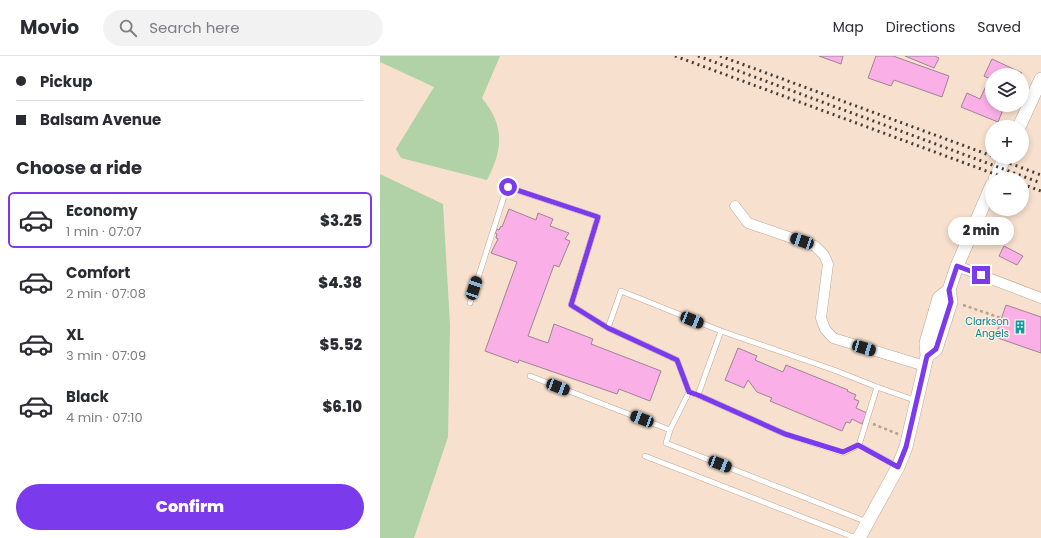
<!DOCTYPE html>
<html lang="en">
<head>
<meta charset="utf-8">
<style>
	:root { --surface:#fff; --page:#f2f2f3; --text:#2b2b33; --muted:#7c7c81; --line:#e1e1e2; --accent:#7c3aed }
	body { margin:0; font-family:Poppins,sans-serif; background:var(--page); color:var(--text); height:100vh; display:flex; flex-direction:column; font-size:15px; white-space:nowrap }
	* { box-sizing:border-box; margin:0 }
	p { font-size:13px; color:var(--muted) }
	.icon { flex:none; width:22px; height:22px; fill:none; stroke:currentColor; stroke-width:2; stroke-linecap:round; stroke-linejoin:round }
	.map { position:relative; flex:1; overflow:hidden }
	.sheet { display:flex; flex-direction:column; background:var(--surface); width:380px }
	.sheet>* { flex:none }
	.banner { display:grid; align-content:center; height:88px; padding:0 16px; background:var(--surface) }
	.tools { position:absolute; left:605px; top:12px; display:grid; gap:8px }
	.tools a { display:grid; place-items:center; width:44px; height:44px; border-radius:50%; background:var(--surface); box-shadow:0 2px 6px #0003; font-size:20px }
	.end { position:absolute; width:18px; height:18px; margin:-9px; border:5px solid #7c3aed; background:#fff; box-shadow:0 0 0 2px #fff }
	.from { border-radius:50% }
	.bubble { position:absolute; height:28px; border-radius:14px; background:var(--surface); box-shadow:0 2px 6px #0003; font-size:13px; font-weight:800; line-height:28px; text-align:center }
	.car { position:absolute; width:12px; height:24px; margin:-12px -6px; border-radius:5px; box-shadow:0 0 3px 1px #0007; background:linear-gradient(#222 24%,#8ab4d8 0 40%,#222 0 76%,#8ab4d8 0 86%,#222 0) }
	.banner b { display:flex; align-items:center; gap:14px; height:38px; font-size:15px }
	.banner b+b { border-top:1px solid var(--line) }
	.banner i { width:10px; height:10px; background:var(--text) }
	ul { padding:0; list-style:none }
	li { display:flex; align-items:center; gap:12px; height:56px; margin:0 8px 6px; padding:0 8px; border:2px solid transparent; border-radius:6px }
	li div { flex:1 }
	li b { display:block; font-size:15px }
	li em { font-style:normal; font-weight:800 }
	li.active { border-color:var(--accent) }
	li>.icon { width:36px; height:36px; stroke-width:1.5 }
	h2 { padding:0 16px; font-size:18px; line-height:48px }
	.action { display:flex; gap:8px; margin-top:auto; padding:8px 16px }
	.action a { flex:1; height:46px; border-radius:24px; background:var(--accent); color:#fff; font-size:16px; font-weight:800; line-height:46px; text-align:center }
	header { display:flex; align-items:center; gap:24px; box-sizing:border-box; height:56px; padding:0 20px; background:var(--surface); border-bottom:1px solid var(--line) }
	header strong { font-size:19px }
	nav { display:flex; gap:22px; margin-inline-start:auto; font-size:14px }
	.search { width:280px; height:36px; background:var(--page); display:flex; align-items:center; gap:10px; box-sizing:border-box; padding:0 14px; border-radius:22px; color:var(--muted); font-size:15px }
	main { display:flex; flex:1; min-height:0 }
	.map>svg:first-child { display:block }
</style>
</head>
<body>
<header>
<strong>Movio</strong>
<div class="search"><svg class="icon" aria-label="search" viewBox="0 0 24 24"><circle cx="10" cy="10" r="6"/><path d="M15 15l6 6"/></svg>Search here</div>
<nav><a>Map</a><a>Directions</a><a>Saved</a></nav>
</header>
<main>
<section class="sheet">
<div class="banner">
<b><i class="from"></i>Pickup</b>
<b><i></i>Balsam Avenue</b>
</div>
<h2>Choose a ride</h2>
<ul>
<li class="active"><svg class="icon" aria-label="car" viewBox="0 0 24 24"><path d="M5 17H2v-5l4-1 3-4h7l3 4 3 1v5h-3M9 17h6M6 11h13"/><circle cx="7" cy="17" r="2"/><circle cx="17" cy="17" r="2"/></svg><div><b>Economy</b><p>1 min · 07:07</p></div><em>$3.25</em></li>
<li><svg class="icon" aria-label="car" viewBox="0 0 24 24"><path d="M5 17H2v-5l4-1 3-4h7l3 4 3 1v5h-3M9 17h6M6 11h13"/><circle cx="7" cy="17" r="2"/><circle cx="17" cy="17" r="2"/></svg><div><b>Comfort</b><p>2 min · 07:08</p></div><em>$4.38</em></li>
<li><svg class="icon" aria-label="car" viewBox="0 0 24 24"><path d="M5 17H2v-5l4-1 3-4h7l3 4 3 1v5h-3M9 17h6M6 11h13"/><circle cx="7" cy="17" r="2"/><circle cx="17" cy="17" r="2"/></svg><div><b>XL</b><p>3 min · 07:09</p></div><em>$5.52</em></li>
<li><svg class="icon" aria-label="car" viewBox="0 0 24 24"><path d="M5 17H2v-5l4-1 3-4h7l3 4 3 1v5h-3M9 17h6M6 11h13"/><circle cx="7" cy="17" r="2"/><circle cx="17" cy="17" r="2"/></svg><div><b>Black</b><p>4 min · 07:10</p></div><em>$6.10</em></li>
</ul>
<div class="action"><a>Confirm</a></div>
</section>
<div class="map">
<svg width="661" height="482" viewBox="0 0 661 482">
	<rect width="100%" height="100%" fill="#f7e0cd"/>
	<path fill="#b1d1a6" d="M0,0H120L102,42C125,70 123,93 107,124L21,102L16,93L54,31L0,6Z
		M0,118L63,148L70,269L68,381L34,482H0Z"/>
	<path fill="#fab0e7" stroke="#9c8595" d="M439,0H463L461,8Z
		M496,0H513L569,20L562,41L514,24L511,30L488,22Z
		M525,0H555L559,2L554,12Z
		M612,3L642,17L641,19H612V24L604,20Z
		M606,30L612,32V49H625L618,66L581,51L587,37L600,43Z
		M129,153L156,164L158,157L173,163L170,170L189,177L185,183L190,185L179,211L174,209L148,280L168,287L174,268L213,283L211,288L281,315L270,345L239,333L237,338L139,304L138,307L105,295L137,206L111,197L118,183L116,182L117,178L115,177L117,173L119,174L121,170L122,171Z
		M624,190L643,200L637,209L619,200Z
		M626,249L661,261V297L615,281Z
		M358,292L377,300L375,304L403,316L406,309L468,334L467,335L476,339L474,343L479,345L476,352L487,357L482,368L472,363L470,367L466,366L462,375L390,345L392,342L377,336L368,324L364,332L345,324Z"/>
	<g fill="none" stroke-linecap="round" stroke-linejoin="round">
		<g stroke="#bda796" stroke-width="6">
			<path id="service" d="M90,247L127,131L218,161L191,249L228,272L297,304L309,336L290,374L286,387L487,466
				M228,272L241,235L341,275L454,314L497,331L537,345
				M150,320L290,374
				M309,336L318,339L405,378L463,397L479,389L518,411
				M318,339L341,275
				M479,389L497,331
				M265,400L476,482"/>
		</g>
		<g stroke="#bda796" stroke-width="11">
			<path id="minor" d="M355,150L368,167L435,190L444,199L448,208L441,262L445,273L453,282L545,310
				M577,210L661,242"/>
		</g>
		<g stroke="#bda796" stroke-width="14">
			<path id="tertiary" d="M639,71L661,23
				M615,123L625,101
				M547,300L556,293L571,246L569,234
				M479,482L518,411L526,391L547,300L546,287L559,242L569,234L577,210L612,129"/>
		</g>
		<path stroke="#b3a192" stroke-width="2.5" stroke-dasharray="3 3" stroke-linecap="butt" d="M583,249L621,262
			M493,368L518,378"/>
		<use href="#service" stroke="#fff" stroke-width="5"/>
		<use href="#minor" stroke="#fff" stroke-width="10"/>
		<use href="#tertiary" stroke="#fff" stroke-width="13"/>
		<path stroke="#483e36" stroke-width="3" stroke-dasharray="2 4" stroke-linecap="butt" d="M295,0L628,123
			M318,0L661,127
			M340,0L612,100
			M613,101L661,119
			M642,128L661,135"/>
	</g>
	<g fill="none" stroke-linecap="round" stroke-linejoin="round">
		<path stroke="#7c3aed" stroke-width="5" d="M128,131L218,161L191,249L228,272L297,304L309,336L318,339L405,378L463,396L478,389L518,411L526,391L547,300L556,293L571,246L569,234L577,210L601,219"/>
	</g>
	<defs>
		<g id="building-bare" transform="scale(1.08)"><path d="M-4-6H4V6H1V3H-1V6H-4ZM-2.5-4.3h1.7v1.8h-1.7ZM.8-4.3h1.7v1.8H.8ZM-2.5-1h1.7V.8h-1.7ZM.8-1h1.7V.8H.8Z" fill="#0f9aa8" stroke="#fdefe4" stroke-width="2.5" paint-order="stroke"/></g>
	</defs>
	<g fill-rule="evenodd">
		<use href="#building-bare" x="640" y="271"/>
	</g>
	<g text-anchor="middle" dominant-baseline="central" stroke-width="3" stroke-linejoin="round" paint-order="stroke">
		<g font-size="10" fill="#0d838f" stroke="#fdefe4" text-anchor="end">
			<text x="629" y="265">Clarkson<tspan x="629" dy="12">Angels</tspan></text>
		</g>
	</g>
</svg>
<div class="tools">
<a><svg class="icon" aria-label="layers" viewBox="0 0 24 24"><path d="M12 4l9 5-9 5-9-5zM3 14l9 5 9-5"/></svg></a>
<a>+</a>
<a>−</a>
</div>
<i class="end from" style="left:128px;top:131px"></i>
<i class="end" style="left:601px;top:219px"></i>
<div class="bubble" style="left:568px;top:161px;width:66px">2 min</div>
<i class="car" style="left:422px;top:185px;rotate:289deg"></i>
<i class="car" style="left:94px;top:232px;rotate:18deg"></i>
<i class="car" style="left:312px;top:264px;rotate:112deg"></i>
<i class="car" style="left:484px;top:292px;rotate:107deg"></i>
<i class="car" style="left:178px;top:331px;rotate:111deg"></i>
<i class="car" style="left:262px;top:363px;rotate:291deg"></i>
<i class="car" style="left:340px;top:408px;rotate:111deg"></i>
</div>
</main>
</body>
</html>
